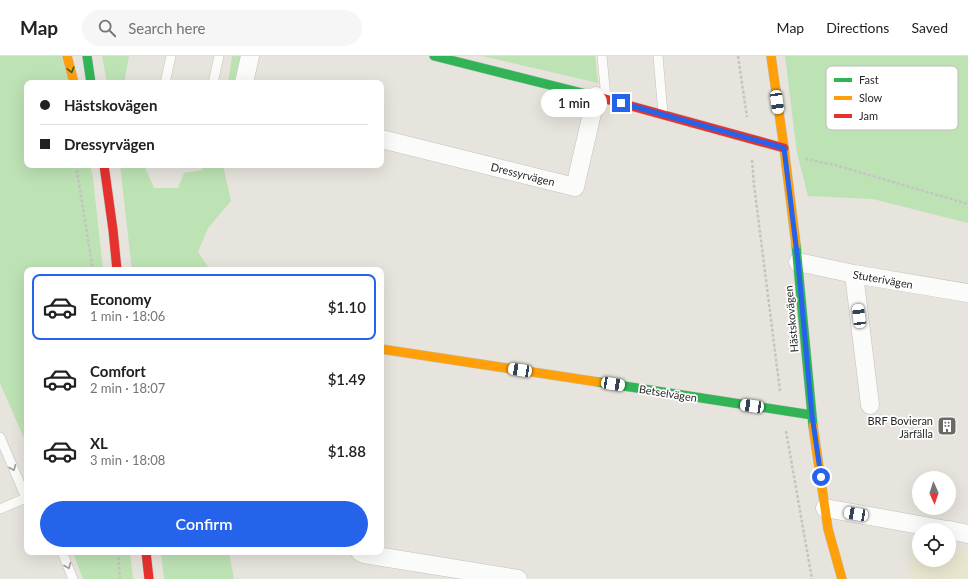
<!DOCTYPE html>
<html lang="en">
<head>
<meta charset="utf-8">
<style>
	:root { --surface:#fff; --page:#f6f6f6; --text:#202124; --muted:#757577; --line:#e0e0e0; --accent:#2563eb }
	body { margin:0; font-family:Lato,sans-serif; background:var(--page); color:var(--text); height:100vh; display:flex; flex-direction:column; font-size:15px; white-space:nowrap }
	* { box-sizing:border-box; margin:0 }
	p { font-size:13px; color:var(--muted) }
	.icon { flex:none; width:22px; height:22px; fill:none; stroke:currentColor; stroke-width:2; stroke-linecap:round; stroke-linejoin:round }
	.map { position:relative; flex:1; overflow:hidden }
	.drawer { position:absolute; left:24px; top:211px; width:360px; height:288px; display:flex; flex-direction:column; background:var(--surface); border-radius:8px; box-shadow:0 4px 16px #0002 }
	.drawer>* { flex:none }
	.hud { position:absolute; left:24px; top:24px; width:360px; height:88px; border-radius:8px; box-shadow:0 4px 16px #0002; display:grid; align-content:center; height:88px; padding:0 16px; background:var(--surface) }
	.needle { width:26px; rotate:177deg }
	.buttons { position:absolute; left:912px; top:415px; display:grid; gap:8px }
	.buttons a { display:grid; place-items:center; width:44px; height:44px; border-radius:50%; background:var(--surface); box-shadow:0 4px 16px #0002; font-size:20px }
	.end { position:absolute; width:18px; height:18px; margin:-9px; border:5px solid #2563eb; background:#fff; box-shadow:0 0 0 2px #fff }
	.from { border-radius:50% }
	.bubble { position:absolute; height:28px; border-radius:14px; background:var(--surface); box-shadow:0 4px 16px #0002; font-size:13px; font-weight:600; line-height:28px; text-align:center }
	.car { position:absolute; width:12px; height:24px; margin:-12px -6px; border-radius:5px; box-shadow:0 0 3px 1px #0007; background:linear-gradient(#fff 24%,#345 0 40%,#fff 0 76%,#345 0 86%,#fff 0) }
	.hud b { display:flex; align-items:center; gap:14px; height:38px; font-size:15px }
	.hud b+b { border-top:1px solid var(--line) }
	.hud i { width:10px; height:10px; background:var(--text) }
	ul { padding:7px 0 0; list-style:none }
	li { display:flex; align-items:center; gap:12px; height:66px; margin:0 8px 6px; padding:0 8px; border:2px solid transparent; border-radius:8px }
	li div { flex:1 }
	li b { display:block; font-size:15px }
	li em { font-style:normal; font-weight:600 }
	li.selected { border-color:var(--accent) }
	li>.icon { width:36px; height:36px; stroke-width:1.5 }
	.primary-button { display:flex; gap:8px; margin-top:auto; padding:8px 16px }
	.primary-button a { flex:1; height:46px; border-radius:24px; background:var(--accent); color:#fff; font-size:16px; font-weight:600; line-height:46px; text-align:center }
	header { display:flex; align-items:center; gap:24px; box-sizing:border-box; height:56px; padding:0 20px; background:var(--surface); border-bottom:1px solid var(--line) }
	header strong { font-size:19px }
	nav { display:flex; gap:22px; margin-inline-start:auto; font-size:14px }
	.search { width:280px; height:36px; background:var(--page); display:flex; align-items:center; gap:10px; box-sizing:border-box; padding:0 14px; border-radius:22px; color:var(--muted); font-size:15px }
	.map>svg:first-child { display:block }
</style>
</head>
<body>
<header>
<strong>Map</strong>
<div class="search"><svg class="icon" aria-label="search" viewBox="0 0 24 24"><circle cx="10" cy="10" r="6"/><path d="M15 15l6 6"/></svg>Search here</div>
<nav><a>Map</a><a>Directions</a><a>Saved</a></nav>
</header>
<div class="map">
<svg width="968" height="523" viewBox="0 0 968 523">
	<rect width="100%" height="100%" fill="#e6e4dc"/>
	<path fill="#e9e6d0" d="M914,488H919V504H949V493L968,496V523H908Z"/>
	<path fill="#bde2b4" d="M0,0H61L69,27H27V109H90L93,122L103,214H27V389L0,327Z
		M102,0H129L125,22L126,27H107Z
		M232,0H241L236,27H228Z
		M482,0H595L598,27Z
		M785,0H968V167L873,143L808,140L797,97Z
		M120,109H144L154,132H178L184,117L202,114L204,109H223L231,145L208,172L198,196L209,212L211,214H132Z
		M73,496H130L133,523H83Z
		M161,496H229L234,523H164Z"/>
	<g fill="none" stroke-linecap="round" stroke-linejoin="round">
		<g stroke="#c3c2c2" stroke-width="10">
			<path id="lane" d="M602,0L606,42
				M658,0L663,58
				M165,27L171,0
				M213,27L219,0
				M0,381L26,442L27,443
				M0,453L26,442
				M62,496L73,523"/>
		</g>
		<g stroke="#c3c2c2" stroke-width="19">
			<path id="street" d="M244,27L250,0
				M381,83L575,131L596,40
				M798,206L854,218L968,237
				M854,218L870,349
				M825,452L947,474
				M949,474L968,478
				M360,496L364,498L518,523"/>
		</g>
		<g stroke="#c3c2c2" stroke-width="10">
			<path id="fast" d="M87,0L91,27
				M434,0L602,42
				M796,189L813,370
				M598,326L812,359"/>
		</g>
		<g stroke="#c3c2c2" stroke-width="10">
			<path id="slow" d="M67,0L74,27
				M771,0L784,92L796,189
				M381,293L598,326
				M813,370L828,473L842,523"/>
		</g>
		<g stroke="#c3c2c2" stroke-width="10">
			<path id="jam" d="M602,42L784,92
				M104,109L113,174L117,214
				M146,496L149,523"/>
		</g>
		<path stroke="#c4c4c3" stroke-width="2.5" stroke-dasharray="3 2" stroke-linecap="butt" d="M738,0L747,61
			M805,103L835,109L968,148
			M752,104L754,129L780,335
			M76,109L93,214
			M786,375L812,523
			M118,496L120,523"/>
		<use href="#lane" stroke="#fbfbfa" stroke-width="9"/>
		<use href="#street" stroke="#fbfbfa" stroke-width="18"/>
		<use href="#fast" stroke="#30b455" stroke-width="9"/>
		<use href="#slow" stroke="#ff9f0a" stroke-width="9"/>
		<use href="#jam" stroke="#e5322d" stroke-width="9"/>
	</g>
	<defs><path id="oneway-chevron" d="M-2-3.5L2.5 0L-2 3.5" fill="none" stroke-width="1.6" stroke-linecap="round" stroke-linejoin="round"/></defs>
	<use stroke="#2b5f39" href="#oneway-chevron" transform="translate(71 14) rotate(75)"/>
	<g stroke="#9c9c9b">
		<use href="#oneway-chevron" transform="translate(13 412) rotate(67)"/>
		<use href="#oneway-chevron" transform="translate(68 510) rotate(68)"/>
	</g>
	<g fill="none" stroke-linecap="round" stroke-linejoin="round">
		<path stroke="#2563eb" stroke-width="5" d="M621,47L784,92L798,206L812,359L821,421"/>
	</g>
	<defs>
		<g id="building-square" transform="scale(1)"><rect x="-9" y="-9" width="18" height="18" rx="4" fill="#6a6966" stroke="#fff"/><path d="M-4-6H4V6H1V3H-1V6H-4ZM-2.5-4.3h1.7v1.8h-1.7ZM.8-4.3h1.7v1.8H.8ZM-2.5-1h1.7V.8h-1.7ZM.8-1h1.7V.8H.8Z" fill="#fff"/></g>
	</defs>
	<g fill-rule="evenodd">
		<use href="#building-square" x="947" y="370"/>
	</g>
	<g text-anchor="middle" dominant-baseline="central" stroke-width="3.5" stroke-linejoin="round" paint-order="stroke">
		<g font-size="11" fill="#272727" stroke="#fff">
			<text transform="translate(523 118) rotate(14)">Dressyrvägen</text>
			<text transform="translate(883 223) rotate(10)">Stuterivägen</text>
			<text transform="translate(791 263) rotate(-95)">Hästskovägen</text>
			<text transform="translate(668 337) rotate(9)">Betselvägen</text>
		</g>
		<g font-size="11" fill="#272727" stroke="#fff" text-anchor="end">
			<text x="933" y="364">BRF Bovieran<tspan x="933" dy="13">Järfälla</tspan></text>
		</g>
	</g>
	<rect x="826" y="10" width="132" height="64" rx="6" fill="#fff" stroke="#bebebe" stroke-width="1"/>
	<rect x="834" y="22" width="18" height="4" fill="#30b455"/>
	<rect x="834" y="40" width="18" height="4" fill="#ff9f0a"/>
	<rect x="834" y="58" width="18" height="4" fill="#e5322d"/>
	<g font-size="11" fill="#272727">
		<text x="859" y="28">Fast</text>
		<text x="859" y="46">Slow</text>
		<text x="859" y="64">Jam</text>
	</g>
</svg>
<div class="buttons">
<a><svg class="needle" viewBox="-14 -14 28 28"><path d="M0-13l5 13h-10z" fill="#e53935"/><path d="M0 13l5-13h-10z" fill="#757577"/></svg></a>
<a><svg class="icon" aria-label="locate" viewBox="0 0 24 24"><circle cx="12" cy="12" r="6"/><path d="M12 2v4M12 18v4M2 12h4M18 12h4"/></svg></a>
</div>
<i class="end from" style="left:821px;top:421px"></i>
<i class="end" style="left:621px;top:47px"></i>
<div class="bubble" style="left:541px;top:33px;width:66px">1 min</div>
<i class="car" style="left:777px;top:46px;rotate:172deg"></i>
<i class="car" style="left:859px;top:260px;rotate:353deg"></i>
<i class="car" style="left:520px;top:314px;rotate:279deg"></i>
<i class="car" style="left:613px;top:328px;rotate:99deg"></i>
<i class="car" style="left:752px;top:350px;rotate:278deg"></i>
<i class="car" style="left:856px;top:458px;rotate:280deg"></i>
<div class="hud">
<b><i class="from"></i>Hästskovägen</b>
<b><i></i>Dressyrvägen</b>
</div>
<section class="drawer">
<ul>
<li class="selected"><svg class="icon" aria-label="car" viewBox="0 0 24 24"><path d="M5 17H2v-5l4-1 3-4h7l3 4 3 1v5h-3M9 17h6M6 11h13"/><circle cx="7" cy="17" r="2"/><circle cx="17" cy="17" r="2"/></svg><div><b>Economy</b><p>1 min · 18:06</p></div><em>$1.10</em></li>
<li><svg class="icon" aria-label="car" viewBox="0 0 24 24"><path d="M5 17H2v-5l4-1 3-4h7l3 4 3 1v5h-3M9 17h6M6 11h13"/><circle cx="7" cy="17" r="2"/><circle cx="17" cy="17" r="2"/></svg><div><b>Comfort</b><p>2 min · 18:07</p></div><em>$1.49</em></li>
<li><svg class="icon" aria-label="car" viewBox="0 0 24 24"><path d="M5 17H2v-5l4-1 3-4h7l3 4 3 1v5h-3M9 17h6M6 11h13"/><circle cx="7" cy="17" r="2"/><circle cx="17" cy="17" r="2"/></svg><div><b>XL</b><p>3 min · 18:08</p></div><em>$1.88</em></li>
</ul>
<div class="primary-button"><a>Confirm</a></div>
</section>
</div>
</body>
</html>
